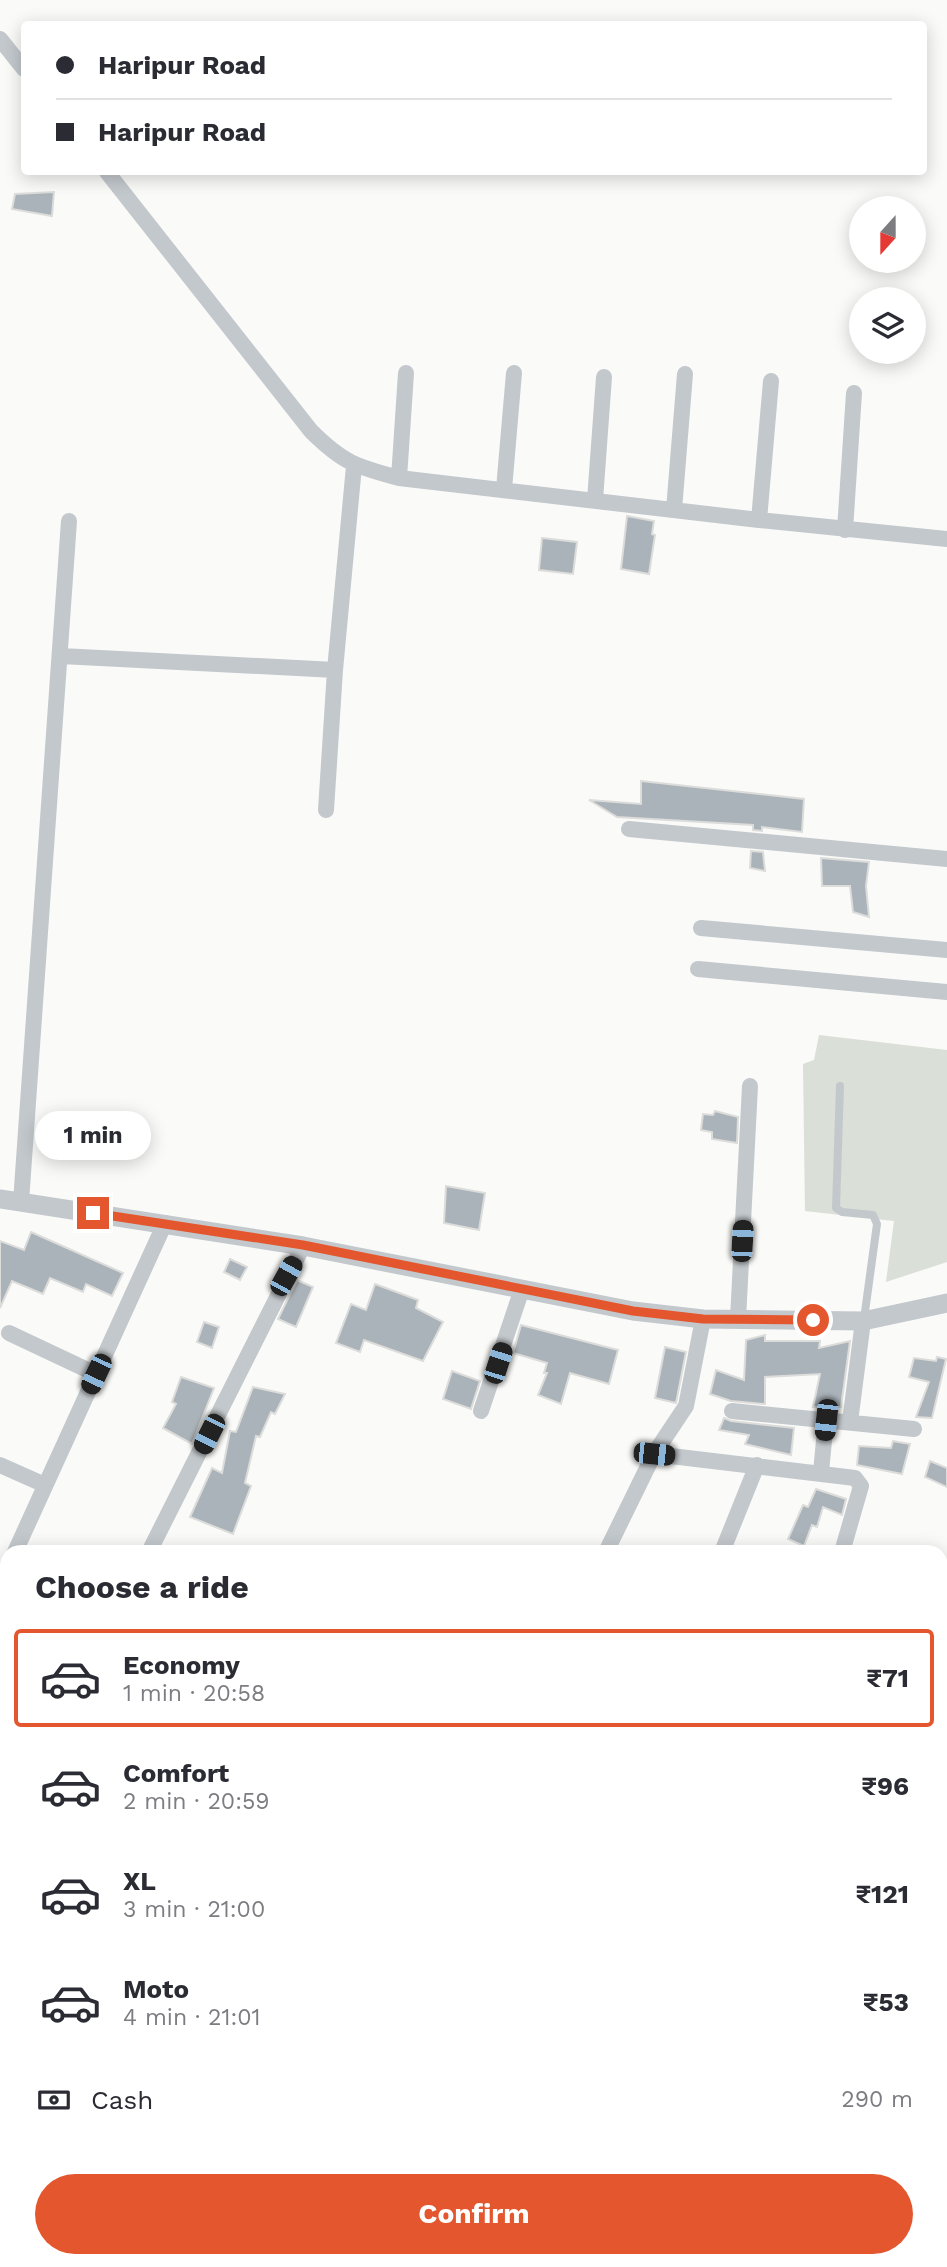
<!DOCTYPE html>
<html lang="en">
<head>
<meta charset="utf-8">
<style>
	:root { --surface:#fff; --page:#f2f2f3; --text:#2b2b33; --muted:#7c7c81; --line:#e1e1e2; --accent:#e4572e }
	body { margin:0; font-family:"Work Sans",sans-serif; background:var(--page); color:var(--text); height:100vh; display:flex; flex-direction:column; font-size:26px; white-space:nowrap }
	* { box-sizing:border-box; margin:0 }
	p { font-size:23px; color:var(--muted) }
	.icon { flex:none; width:38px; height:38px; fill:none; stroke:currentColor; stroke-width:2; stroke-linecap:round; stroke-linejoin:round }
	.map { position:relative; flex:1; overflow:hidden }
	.drawer { position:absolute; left:0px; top:1545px; width:948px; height:723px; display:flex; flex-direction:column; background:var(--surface); border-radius:21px 21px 0 0; box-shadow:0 4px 18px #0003 }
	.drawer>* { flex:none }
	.guide { position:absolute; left:21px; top:21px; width:906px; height:154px; border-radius:7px; box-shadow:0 4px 18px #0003; display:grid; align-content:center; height:154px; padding:0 35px; background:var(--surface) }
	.needle { width:46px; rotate:201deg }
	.buttons { position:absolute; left:849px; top:196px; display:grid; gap:14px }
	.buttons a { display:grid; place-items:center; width:77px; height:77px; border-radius:50%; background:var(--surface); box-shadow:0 4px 18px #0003; font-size:35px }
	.end { position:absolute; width:32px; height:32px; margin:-16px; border:9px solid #e4572e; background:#fff; box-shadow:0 0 0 4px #fff }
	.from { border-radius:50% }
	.bubble { position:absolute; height:49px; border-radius:24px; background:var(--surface); box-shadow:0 4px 18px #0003; font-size:23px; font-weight:700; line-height:49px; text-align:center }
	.car { position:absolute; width:21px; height:42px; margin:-21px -10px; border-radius:9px; box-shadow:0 0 5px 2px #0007; background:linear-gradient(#222 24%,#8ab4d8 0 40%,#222 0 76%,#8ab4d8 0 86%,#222 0) }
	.guide b { display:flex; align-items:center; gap:24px; height:66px; font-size:26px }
	.guide b+b { border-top:2px solid var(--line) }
	.guide i { width:18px; height:18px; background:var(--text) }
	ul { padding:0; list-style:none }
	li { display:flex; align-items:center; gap:21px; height:98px; margin:0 14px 10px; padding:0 21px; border:4px solid transparent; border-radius:7px }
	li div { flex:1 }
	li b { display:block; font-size:26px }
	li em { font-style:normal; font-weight:700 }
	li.on { border-color:var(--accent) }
	li>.icon { width:63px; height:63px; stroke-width:1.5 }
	h2 { padding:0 35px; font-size:32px; line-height:84px }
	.pay { display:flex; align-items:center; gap:18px; height:77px; padding:0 35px; font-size:26px }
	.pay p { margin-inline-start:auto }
	.button { display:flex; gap:14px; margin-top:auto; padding:14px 35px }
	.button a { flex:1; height:80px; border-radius:42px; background:var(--accent); color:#fff; font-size:28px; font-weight:700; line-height:80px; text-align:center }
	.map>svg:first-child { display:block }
</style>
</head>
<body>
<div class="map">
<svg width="947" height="2267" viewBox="0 0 947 2267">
	<rect width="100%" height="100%" fill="#fafaf8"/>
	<path fill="#dadfd7" d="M819,1035L947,1050V1262L886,1282L894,1221L805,1211L803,1064L814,1060Z"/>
	<path fill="#aab3b9" stroke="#dcdcda" stroke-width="2" d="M54,192L52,216L12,209L15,194Z
		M627,516L654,521L652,534L655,535L649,574L621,569Z
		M542,538L577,542L573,574L539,570Z
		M641,781L804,799L802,832L762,827V831L753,830V825L617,817L589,800L641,804Z
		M751,851L763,852L765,871L750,868Z
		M821,858L869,862L866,886L869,917L853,912L850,886H822Z
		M715,1111L738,1117L737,1143L712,1139V1132L701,1130L703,1114L713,1115Z
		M446,1186L485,1193L479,1230L444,1223Z
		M31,1232L123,1273L112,1296L86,1284L83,1292L50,1278L43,1294L12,1281L0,1308V1241L24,1250Z
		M230,1259L247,1267L240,1280L224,1272Z
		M297,1280L313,1287L296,1327L278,1319Z
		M375,1284L418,1300L416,1308L443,1322L423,1361L364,1340L360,1352L336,1343L351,1304L366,1310Z
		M204,1322L219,1327L212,1348L197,1342Z
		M521,1325L618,1350L609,1384L570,1373L561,1404L538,1395L547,1373H544L547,1363L513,1353Z
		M765,1335V1341H820L819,1348L850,1341L841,1407H813L820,1374L765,1377V1404L731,1401L710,1394L716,1370L744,1380L746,1340Z
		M665,1347L686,1352L676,1403L655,1398Z
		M937,1357L946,1359L932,1418L916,1417L929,1382L909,1377L914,1358L936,1361Z
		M452,1371L480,1381L471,1409L443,1399Z
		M181,1377L214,1388L192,1444L163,1428L176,1404L172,1402Z
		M253,1387L285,1394L275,1414L271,1412L260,1437L256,1436L245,1483L251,1486L233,1534L190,1517L212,1468L222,1473L230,1431L236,1432Z
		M724,1418L731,1421L794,1428L791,1455L745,1444L749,1435L719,1430Z
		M893,1441L910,1444L902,1474L857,1465L859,1446L891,1448Z
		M930,1461L947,1468V1487L925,1477Z
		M816,1489L846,1499L842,1515L823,1507L817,1527L812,1525L804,1546L788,1539L803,1505L808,1507Z"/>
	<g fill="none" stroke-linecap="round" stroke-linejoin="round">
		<path stroke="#c3c8cc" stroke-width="8" d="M840,1086L836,1208L842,1212L873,1215L877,1224L864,1319
			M665,2267L668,2261"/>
		<path stroke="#c3c8cc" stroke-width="16" d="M0,39L24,69
			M107,172L311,431C343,463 357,467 399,478L759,520L947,539
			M399,478L406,373
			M504,489L514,373
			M595,500L604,377
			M674,510L685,374
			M759,520L771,381
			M845,530L854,393
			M61,656L335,670
			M326,810L335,670L354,466
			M629,829L947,859
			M701,928L947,950
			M698,969L947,992
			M21,1202L69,521
			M738,1319L750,1086
			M9,1333L96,1374
			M481,1411L522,1289
			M732,1411L914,1429
			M850,1422L863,1321
			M654,1454L855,1478L861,1486L842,1552
			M0,1465L45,1485
			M821,1472L826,1420
			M15,1552L165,1223
			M149,1552L303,1246
			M606,1552L654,1454L686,1406L703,1319
			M722,1552L757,1465
			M0,1586L7,1571
			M942,1593L947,1594
			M942,1638L947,1622
			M942,1803L947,1805
			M0,1826L7,1813
			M942,2020L947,2006
			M942,2190L947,2192
			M393,2267L395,2261
			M453,2267L455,2261
			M768,2267L770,2261"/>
		<path stroke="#c3c8cc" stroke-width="19" d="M0,1199L303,1246L633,1311L703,1319L863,1321L947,1303"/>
	</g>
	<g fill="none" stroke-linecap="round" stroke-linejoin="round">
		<path stroke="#e4572e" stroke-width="9" d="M93,1213L303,1245L633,1311L703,1319L813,1320"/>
	</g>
</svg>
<div class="buttons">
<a><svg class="needle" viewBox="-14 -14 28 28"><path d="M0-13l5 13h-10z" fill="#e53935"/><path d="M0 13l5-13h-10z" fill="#7c7c81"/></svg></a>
<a><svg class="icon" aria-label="layers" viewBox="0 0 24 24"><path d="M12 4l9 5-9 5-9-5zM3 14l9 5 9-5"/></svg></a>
</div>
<i class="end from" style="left:813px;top:1320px"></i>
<i class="end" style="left:93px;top:1213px"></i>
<div class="bubble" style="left:35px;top:1111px;width:116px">1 min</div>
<i class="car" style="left:742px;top:1241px;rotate:3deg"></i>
<i class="car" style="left:286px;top:1276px;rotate:29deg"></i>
<i class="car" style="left:498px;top:1363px;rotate:18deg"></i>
<i class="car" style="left:96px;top:1374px;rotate:205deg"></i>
<i class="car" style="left:826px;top:1420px;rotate:186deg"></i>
<i class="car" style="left:209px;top:1434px;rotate:207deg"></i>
<i class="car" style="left:654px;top:1454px;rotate:96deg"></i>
<div class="guide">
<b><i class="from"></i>Haripur Road</b>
<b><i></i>Haripur Road</b>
</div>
<section class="drawer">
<h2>Choose a ride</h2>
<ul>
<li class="on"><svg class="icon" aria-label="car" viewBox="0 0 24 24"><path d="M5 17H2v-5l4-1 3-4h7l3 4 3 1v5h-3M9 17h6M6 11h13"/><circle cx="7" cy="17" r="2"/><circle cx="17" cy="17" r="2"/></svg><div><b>Economy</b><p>1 min · 20:58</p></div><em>₹71</em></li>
<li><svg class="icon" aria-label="car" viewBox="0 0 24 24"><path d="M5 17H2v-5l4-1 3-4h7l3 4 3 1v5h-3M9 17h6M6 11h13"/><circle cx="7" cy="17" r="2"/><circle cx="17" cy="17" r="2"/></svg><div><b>Comfort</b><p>2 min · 20:59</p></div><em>₹96</em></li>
<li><svg class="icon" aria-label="car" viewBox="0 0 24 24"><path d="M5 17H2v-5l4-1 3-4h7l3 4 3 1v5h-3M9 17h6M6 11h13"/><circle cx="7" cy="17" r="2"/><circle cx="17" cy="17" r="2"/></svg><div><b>XL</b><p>3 min · 21:00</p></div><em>₹121</em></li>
<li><svg class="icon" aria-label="car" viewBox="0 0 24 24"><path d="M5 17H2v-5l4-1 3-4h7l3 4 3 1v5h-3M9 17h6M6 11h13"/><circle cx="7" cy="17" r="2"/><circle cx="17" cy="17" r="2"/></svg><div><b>Moto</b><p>4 min · 21:01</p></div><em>₹53</em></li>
</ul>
<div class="pay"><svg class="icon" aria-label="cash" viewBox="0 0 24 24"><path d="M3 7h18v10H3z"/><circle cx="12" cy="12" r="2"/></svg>Cash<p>290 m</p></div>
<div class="button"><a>Confirm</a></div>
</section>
</div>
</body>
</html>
